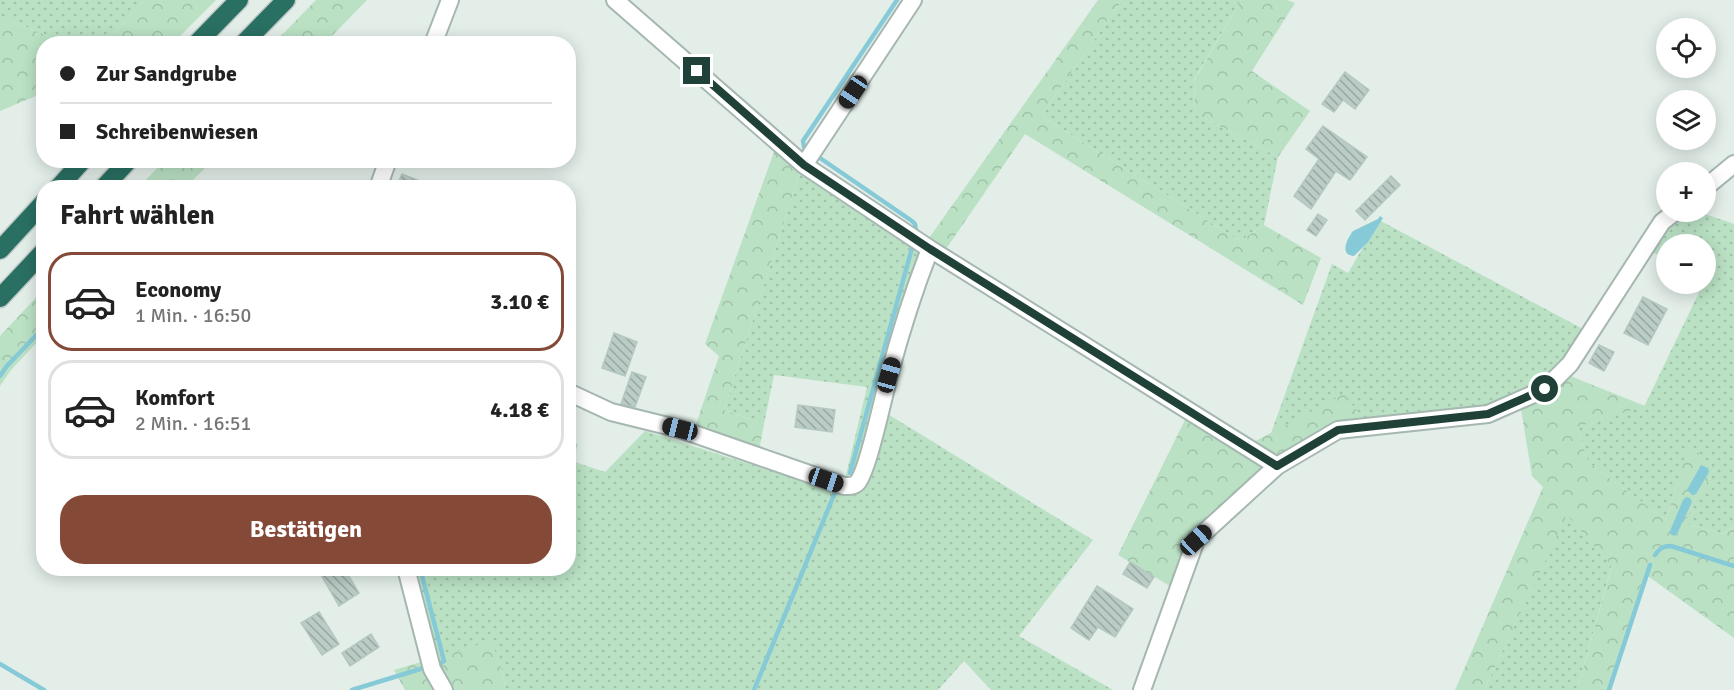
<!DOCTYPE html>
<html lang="de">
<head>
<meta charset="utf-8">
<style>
	:root { --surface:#fff; --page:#f6f6f6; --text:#222; --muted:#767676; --line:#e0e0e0; --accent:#854a37 }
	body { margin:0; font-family:Signika,sans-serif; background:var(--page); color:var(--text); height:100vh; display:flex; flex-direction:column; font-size:22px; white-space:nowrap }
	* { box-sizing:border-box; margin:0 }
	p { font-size:20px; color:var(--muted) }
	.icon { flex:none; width:33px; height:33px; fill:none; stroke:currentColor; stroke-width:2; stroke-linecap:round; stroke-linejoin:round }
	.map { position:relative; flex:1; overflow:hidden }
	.panel { position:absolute; left:36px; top:180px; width:540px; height:396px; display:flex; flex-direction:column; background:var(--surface); border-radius:24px; box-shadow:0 3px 15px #0003 }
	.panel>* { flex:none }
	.top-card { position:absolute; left:36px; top:36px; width:540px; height:132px; border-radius:24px; box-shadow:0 3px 15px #0003; display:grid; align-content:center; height:132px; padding:0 24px; background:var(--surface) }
	.fabs { position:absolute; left:1656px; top:18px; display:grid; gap:12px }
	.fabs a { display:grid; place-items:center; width:60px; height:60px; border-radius:50%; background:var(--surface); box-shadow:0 3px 15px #0003; font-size:30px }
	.end { position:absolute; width:27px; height:27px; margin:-14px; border:8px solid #204138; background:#fff; box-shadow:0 0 0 3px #fff }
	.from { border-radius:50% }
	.car { position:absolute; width:18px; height:36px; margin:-18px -9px; border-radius:8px; box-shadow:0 0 4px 2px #0007; background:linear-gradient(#222 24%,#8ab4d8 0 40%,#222 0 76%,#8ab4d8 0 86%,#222 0) }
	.top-card b { display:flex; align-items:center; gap:21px; height:57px; font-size:22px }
	.top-card b+b { border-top:2px solid var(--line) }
	.top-card i { width:15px; height:15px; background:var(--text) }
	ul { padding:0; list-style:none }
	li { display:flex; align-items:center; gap:18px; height:99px; margin:0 12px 9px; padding:0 12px; border:3px solid var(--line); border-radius:24px }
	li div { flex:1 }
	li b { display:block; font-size:22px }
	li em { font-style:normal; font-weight:700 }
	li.on { border-color:var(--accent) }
	li>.icon { width:54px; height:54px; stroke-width:1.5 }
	h2 { padding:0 24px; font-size:27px; line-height:72px }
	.cta { display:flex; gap:12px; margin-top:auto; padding:12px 24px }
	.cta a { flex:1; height:69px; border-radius:24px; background:var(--accent); color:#fff; font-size:24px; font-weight:700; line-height:69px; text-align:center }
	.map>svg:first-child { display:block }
</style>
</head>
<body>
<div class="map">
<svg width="1734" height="690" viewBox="0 0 1734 690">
	<defs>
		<pattern id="grass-dots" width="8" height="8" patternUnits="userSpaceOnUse" patternTransform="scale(1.5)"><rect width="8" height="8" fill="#bae1c4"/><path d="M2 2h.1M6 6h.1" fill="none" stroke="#a0c2a9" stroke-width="1.8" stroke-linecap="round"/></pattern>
		<pattern id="forest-crowns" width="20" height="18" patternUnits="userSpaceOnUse" patternTransform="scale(1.5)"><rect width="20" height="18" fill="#bae1c4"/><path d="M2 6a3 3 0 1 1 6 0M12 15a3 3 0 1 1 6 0" fill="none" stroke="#a0c2a9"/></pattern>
		<pattern id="building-back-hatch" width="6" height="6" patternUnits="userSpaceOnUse" patternTransform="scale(1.5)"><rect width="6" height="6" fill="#baccc5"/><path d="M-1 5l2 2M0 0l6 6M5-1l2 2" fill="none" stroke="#97a7a1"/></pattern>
	</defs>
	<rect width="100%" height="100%" fill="#e3eee9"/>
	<path fill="url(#grass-dots)" d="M0,0H145L104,43H64L0,16Z
		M1122,0H1241L1194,80L1195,113L1278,157L1264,225L1240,241L1041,116Z
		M800,172L920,252L858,466L845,479L867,387L774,375L764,424L724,410Z
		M1692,212H1699L1734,224V526L1723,534L1683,523L1715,469L1689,445L1666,520L1588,462L1577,427L1645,405L1703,284H1706V279L1710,270L1706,268V244H1666V257L1650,252L1667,227Z
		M1379,220L1583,329L1564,359L1539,384L1482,406L1366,422L1271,433L1332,264L1348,273Z
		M886,413L1093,540L1019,636L1113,690H991L964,661L938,690H506L500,663L435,658L413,569L568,568L569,460L605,472L645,431L842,493L863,490Z
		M1567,514L1612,565L1577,690H1484Z"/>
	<path fill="url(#forest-crowns)" d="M145,0H216L173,43H104Z
		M316,0H367L325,43H274Z
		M1098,0H1122L1041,116L1240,241L1264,225L1321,258L1303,305L1025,134L946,249L929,238Z
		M1241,0H1287L1295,3L1252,71L1310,111L1278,157L1195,113L1194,81Z
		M0,16L64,43L44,44L43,93L0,111Z
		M775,149L800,172L724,410L764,424L759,451L694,430L719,356L705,344Z
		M164,161V160L212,161L186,187H139Z
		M43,290V336L11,370L0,386V336Z
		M1568,375L1645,406L1577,427L1588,462L1666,520L1689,444L1715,469L1684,523L1723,534L1734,526V638L1645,574L1608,690H1577L1612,566L1567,515L1484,690H1455L1543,487L1532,476L1520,403L1563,385Z
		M1344,394L1366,422L1332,426L1194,536L1173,588L1118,555L1186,418L1252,443Z
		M491,641L500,663L506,690H405L394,670Z"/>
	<path fill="#bae1c4" d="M569,441L578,444L569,471L568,441Z"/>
	<path fill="#86cad8" d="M1380,216L1383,218L1368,242L1354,256C1339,255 1347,239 1353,231L1378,219Z
		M1701,465L1708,468L1709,472L1696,494L1693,495L1687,490Z
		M1686,497L1690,498L1692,502L1677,534L1674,536L1670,534V531L1683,500Z"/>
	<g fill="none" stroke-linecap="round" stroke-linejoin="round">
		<path stroke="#86cad8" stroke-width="4.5" d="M804,147L803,141L897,0
			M820,158L912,221L915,224L916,231
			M0,376L6,367L44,327
			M850,473L912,248
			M1655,555C1660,548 1663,546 1671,546L1734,566
			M420,568L444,661L439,664
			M0,664L44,690
			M352,690L427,667
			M754,690L836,490
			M1609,690L1650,565"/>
	</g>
	<path fill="url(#building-back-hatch)" stroke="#b4c8c0" stroke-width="1.5" d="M1345,72L1369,90L1355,109L1343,100L1334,112L1322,104Z
		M1323,126L1367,157L1350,180L1336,171L1311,209L1294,196L1319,159L1306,149Z
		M402,174L435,187V188H396Z
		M1391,176L1400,185L1365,220L1356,211Z
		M1318,214L1327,220L1316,236L1307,230Z
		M1643,297L1667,309L1648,345L1624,333Z
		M614,333L637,342L625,376L602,368Z
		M1599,345L1614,352L1604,371L1589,363Z
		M632,372L646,377L635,407L621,404Z
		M798,405L835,410L832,432L795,427Z
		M1130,562L1154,577L1147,588L1123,574Z
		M317,568H344L359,593L339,606Z
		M1097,586L1133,609L1115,637L1098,627L1089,640L1071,628Z
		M319,612L339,644L322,655L301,623Z
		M371,634L379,647L350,666L342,653Z"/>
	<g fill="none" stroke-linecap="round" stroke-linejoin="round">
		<g stroke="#a5b7b0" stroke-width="20">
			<path id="minor" d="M615,0L804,165L930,249L1277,466
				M433,44L450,0
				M804,165L913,0
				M1706,187L1734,164
				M378,188L388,160
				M568,392L611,412L680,429L844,486C848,486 853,487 857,483C868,472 884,393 890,372C901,331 914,290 930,249
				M406,568L432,669L444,690
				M1142,690L1196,540L1277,466L1338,430L1488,414L1545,389L1570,364L1662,222L1675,212"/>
		</g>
		<g stroke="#c1cac7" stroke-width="21">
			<path id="highway" d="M196,44L239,0
				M243,44L286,0
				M58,188L83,160
				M103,188L129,160
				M0,250L44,202
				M0,298L44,251"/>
		</g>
		<use href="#minor" stroke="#fff" stroke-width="16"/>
		<use href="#highway" stroke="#297062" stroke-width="18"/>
	</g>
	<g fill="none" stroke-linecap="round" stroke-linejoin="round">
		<path stroke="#204138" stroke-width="8" d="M697,71L804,165L930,249L1277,466L1338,430L1488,414L1545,389"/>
	</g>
</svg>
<div class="fabs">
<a><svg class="icon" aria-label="locate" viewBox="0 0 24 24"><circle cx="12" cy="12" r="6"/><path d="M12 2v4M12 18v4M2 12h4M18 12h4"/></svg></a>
<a><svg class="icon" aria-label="layers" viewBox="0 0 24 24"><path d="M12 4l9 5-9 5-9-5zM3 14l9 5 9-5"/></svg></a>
<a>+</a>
<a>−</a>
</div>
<i class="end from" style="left:1545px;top:389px"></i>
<i class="end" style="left:697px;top:71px"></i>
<i class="car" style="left:853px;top:92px;rotate:214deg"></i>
<i class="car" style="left:889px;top:375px;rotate:16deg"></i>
<i class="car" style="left:680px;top:429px;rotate:284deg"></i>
<i class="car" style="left:826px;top:480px;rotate:109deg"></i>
<i class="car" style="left:1196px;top:540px;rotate:47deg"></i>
<div class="top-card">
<b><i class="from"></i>Zur Sandgrube</b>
<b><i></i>Schreibenwiesen</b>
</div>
<section class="panel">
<h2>Fahrt wählen</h2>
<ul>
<li class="on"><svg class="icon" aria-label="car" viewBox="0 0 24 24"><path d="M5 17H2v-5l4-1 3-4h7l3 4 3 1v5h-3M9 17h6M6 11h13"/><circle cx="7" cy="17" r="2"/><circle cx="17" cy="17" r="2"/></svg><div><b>Economy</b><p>1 Min. · 16:50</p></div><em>3.10 €</em></li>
<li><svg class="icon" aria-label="car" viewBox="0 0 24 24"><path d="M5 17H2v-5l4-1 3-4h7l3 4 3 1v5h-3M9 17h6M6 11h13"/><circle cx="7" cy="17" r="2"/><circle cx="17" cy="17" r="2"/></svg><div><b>Komfort</b><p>2 Min. · 16:51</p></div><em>4.18 €</em></li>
</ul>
<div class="cta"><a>Bestätigen</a></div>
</section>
</div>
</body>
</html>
